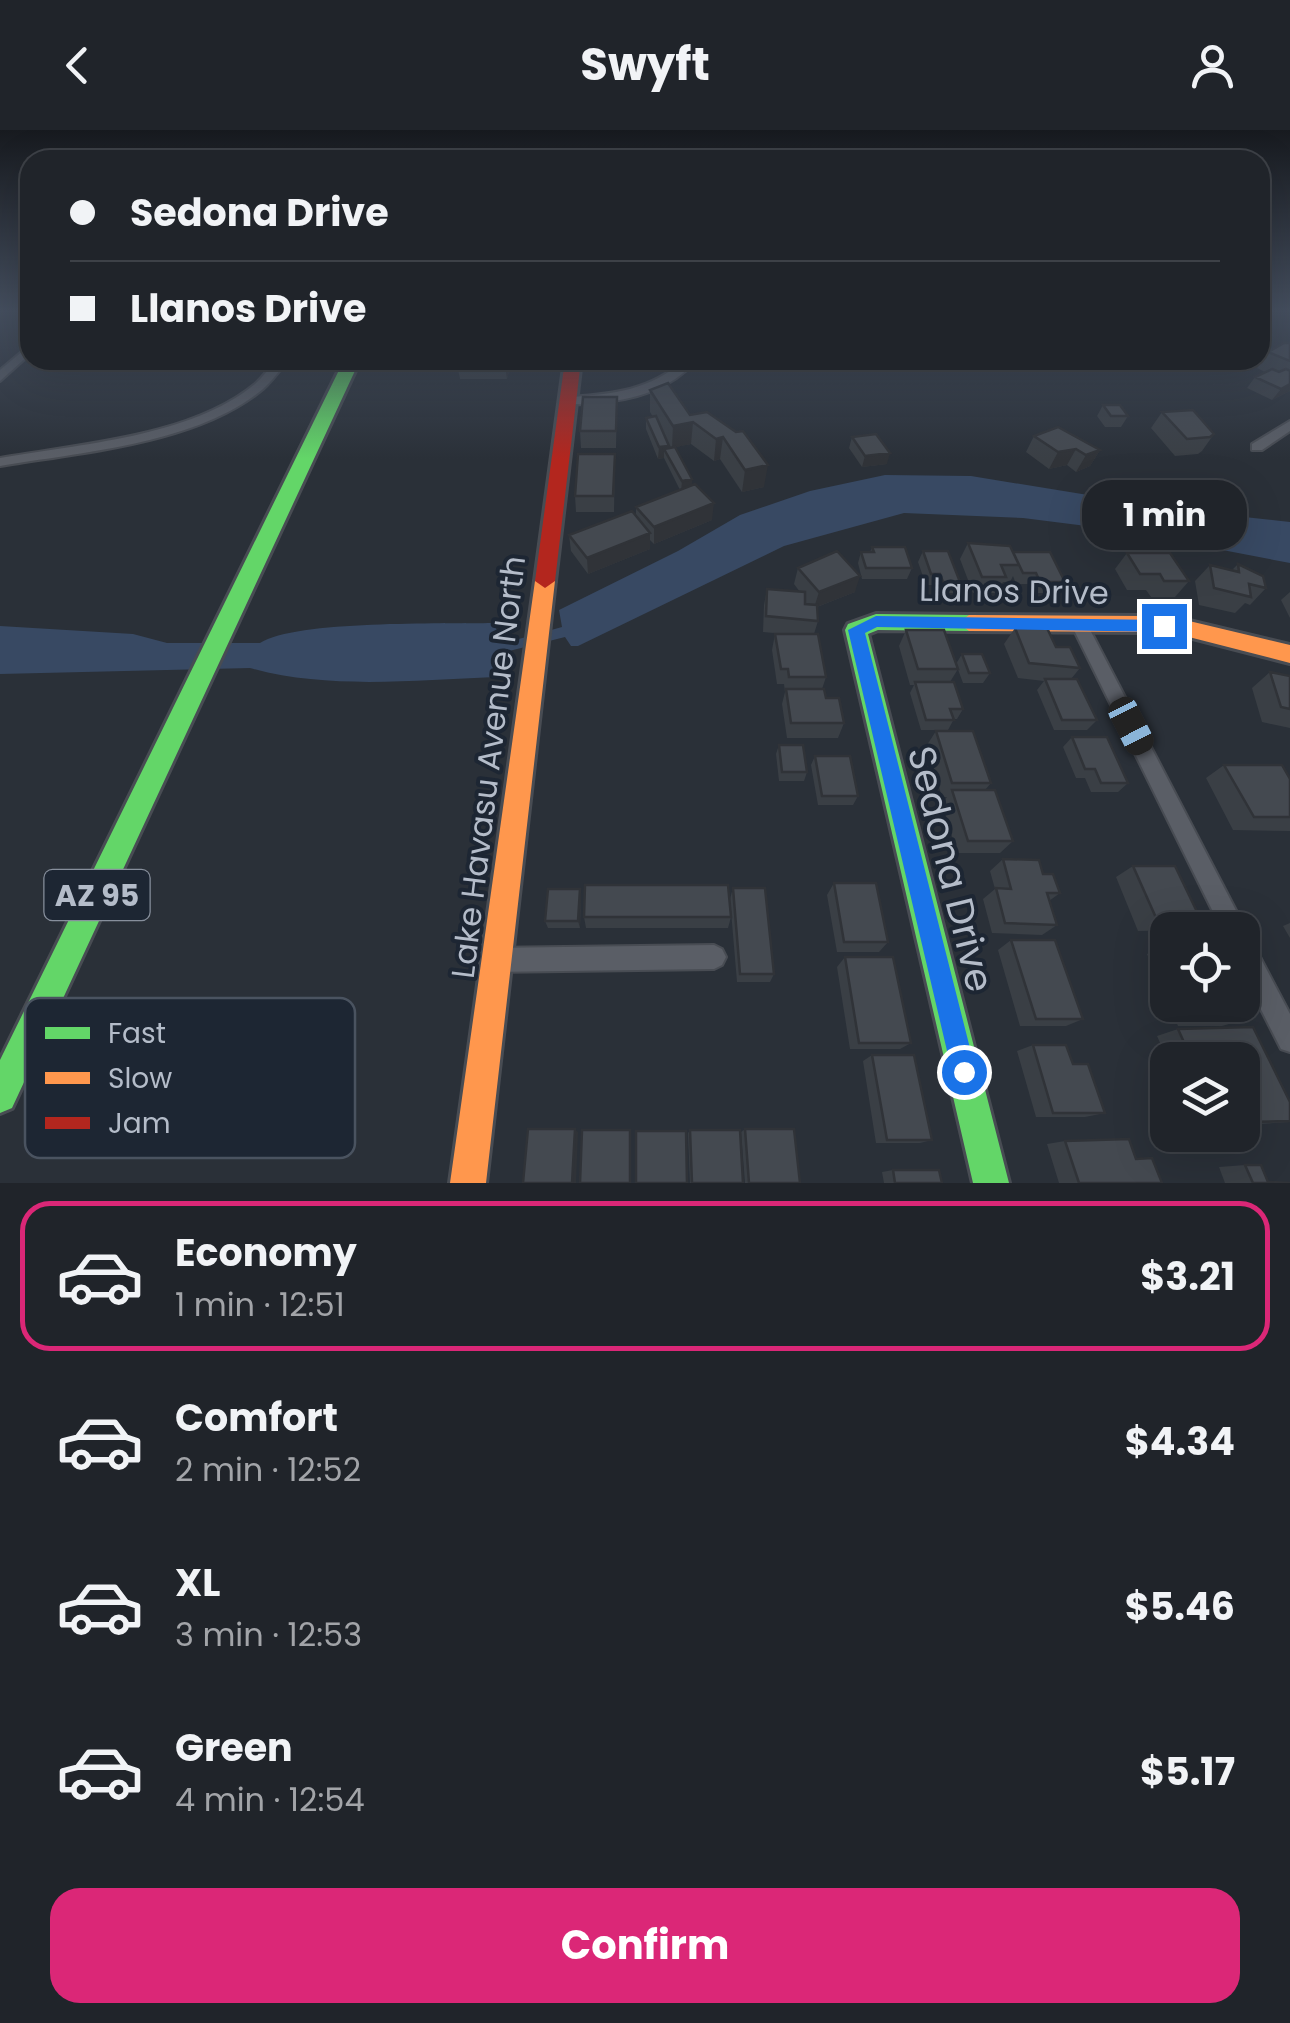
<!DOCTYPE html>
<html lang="en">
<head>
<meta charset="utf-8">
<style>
	:root { --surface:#20242a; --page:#2d3036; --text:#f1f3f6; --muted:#a2a4a8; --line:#3d4147; --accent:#db2777 }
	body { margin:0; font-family:Poppins,sans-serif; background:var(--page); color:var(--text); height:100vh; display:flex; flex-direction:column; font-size:38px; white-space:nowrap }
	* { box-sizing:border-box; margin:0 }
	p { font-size:32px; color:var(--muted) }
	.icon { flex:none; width:55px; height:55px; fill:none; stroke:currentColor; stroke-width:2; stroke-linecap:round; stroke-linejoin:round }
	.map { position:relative; height:1053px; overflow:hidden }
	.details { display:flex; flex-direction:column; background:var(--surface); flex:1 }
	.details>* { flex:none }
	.top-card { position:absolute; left:20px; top:20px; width:1250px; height:220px; border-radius:30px; box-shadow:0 10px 40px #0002,0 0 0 2px var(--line); display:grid; align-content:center; height:220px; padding:0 50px; background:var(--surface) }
	.buttons { position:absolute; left:1150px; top:782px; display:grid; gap:20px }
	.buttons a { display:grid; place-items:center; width:110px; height:110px; border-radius:20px; background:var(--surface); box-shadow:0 10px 40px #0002,0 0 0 2px var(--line); font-size:50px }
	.end { position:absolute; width:45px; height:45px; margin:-22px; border:12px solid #1a73e8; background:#fff; box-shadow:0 0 0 5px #fff }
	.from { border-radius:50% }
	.bubble { position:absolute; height:70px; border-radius:30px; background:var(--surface); box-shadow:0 10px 40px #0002,0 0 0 2px var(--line); font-size:32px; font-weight:700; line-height:70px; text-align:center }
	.car { position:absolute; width:30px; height:60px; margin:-30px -15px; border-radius:12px; box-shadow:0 0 8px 2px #0007; background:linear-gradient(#222 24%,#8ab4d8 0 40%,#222 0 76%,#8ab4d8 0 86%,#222 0) }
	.top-card b { display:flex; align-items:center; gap:35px; height:95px; font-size:38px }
	.top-card b+b { border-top:2px solid var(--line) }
	.top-card i { width:25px; height:25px; background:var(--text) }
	ul { padding:18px 0 0; list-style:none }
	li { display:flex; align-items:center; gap:30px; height:150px; margin:0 20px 15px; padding:0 30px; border:5px solid transparent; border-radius:30px }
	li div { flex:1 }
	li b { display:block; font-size:38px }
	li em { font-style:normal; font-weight:700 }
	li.on { border-color:var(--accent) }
	li>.icon { width:90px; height:90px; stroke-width:1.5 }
	.cta { display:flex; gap:20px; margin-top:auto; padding:20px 50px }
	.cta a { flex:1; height:115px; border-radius:30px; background:var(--accent); color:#fff; font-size:40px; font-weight:700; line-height:115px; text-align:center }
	header { display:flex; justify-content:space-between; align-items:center; height:130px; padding:0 50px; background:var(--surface); font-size:45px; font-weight:700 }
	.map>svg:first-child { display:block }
</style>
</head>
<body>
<header><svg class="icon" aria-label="back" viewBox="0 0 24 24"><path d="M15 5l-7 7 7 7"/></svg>Swyft<svg class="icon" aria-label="person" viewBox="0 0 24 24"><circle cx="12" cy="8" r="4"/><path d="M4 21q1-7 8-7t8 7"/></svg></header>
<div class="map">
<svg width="1290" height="1053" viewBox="0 0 1290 1053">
	<rect width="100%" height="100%" fill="#2a3038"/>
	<path fill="#384963" d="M885,345L971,346L1180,380L1290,392V433L1118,400L1023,388L904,383L784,416L578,516H571L565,507L505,522L495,547C415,550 327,560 250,538L0,544V496L133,504L167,513H260C296,490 444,494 493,493L504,513L562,497L559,480L678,421L740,385L810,361Z"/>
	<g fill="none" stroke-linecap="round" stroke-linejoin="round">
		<g stroke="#484c53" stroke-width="4">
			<path id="street" d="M30,215V224L0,251V240Z
				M276,230H288C280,240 272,251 263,259C197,314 82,322 0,336V328C79,314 191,307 255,254C263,247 269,238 276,230Z
				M684,230H697C670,260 634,270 595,273C583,274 573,276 564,271L570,267C613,264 651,260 684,230Z
				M1290,291V301L1262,320H1252V314Z
				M1079,488L1087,494L1242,792L1245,800L1243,805L1250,808L1290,884V922L1281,919L1242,842V800H1222L1071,494Z
				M714,815L722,819L726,827L722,835L714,839L496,842L488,838L484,830L488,822L496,818Z"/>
		</g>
		<g stroke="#484c53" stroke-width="6">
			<path id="fast" d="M344,230H360L12,978L0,983V930Z
				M876,484L969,485L980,493L969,501L878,500L868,504L1009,1053H973L845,500L848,494Z"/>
		</g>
		<g stroke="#484c53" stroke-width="6">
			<path id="slow" d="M545,444L555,451L486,1053H450L535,451Z
				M969,485L1144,486L1185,490L1290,515V533L1185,506L1144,502L969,501L958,493Z"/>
		</g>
		<g stroke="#484c53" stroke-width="6">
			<path id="jam" d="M565,230H581L555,451L545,458L535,451Z"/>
		</g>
		<use href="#street" fill="#5a5e66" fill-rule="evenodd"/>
		<use href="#fast" fill="#63d668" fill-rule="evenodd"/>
		<use href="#slow" fill="#ff974d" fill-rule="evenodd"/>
		<use href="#jam" fill="#b3261e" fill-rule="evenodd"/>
	</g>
	<path fill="#3a3f45" d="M1290,213V261L1272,270L1247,258L1255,247L1265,242L1257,238L1268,222Z
		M456,230H512L507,249H460Z
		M650,260L690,285L707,282L764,357L742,362L720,329L714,331L691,314L675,317L692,355L712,390L654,414L650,410V419L588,444L571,421L569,405L636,386V377L680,360L664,328L658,329L646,299V288L653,287L650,282Z
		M617,267L616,318H581L580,301Z
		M1103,275L1128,286L1121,297H1105L1097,286Z
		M1162,282L1214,304L1202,321L1198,324L1175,326L1151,298Z
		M1034,306L1100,320L1090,336L1076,342L1067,335L1049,339L1026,322Z
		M852,307L887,334L862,337L849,318Z
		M615,324L614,382H576L575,366Z
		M968,413L1013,422L1065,452L1057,463H1033L1029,454H1016L1013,446L1010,452H1003L996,463H973L960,429Z
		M872,417L912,438L907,449H862L858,433L861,422H870Z
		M923,421L960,452L955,463H938L935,455H926L918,432Z
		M1127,423L1189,451L1175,467H1151L1146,460H1127L1115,439Z
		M1238,434L1266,458L1250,475L1245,473L1235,483L1199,475L1195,451L1210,435L1232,440Z
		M798,438L855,462L817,477L818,491L814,504L826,547L822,559L826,568L844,593L838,608H787L782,574L785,562L784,554H777L772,520L775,504H785L763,502L764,475L767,459L800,462L794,454Z
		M1290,462V488L1281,470Z
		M1015,498L1056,517L1080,538L1071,549L1097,590L1087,600H1054L1037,560L1044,551L1018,548L1004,514Z
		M906,500L958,539L950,552L963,579L957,589H954L948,600H921L910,563L914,555H910L899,516Z
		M962,524L990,543L983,553H963L956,534Z
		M1270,542L1290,546V598L1262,592L1252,558Z
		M936,601L991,653L985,660L1013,711L1000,723H957L942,673L947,667H942L927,615Z
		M1072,607L1128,653L1118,662H1091L1085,648H1076L1063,617Z
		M779,615L807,642L804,651H779L776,624Z
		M815,626L858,666L853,675H818L811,635Z
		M1224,635L1290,649V701L1233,700L1206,648Z
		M1003,729L1043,744L1060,763L1049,771L1057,795L1042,805L992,803L983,769L995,759L990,741Z
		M1133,736L1201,790L1183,800L1138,801L1116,747Z
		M834,753L888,812L879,822H837L827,765Z
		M733,758L774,844L770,852H737L730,769Z
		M581,766L580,798H548L545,791Z
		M584,787H731L728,798H586Z
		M1290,793V808L1283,796Z
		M1011,810L1083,889L1066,896H1020L998,820Z
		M1168,814V872L1147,824Z
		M845,827L911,913L900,919H850L837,837Z
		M1169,875H1239L1246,889L1222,896H1178Z
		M1253,897L1290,972V992L1242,995V930L1168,931L1157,906L1178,899Z
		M1033,915L1073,934L1105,983L1085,987H1036L1017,921Z
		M872,925L932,1010L920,1013H876L863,931Z
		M745,999L800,1053H745L741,1002Z
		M690,1000L743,1053H690L688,1003Z
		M1065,1011L1136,1029L1162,1053H1059L1047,1014Z
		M1245,1035L1268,1052L1290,1053H1225L1219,1037Z
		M893,1040L942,1053H884L882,1042Z"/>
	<path fill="#303338" d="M504,230H512L507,249Z
		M1290,254V261L1272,270L1281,259Z
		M693,292L691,314L672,318L673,296Z
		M723,307L720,329L714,331L716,309Z
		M669,316V326L664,319V328L658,329L659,317Z
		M1076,319L1067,335L1049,339L1058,322Z
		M1100,320L1090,336L1076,342L1086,325Z
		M890,323L887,334L862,337L865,326Z
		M768,335L764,357L742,362L745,340Z
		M692,349V360L681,362L682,351Z
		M714,373L712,390L654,414V397Z
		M650,403V419L588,444L587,428Z
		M860,446L855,462L814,478L819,462Z
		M580,759L581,766L580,798L578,791Z
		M575,999L578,1002L576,1053H572Z"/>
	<path fill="#444950" stroke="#303338" stroke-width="2.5" d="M1284,213H1290V231L1268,222Z
		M1272,239L1279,242L1286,239L1290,241V254L1281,259L1255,247Z
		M668,253L690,285L707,282L736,302L743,301L768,335L745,340L723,307L716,309L693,292L673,296L650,260Z
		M583,267H617L616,301H580Z
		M1103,275H1120L1128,286H1111Z
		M1193,280L1214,304L1210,307L1187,309L1162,282Z
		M656,286L669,316L659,317L646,288Z
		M1058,297L1100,320L1086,325L1076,319L1058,322L1034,306Z
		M876,304L890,323L865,326L852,307Z
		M675,317L692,349L682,351L664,319Z
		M578,324H615L613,366H575Z
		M695,354L714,373L654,397L636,377Z
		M632,381L650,403L587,428L569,405Z
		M968,413L1010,416L1019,435H1001L1006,447H982Z
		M872,417H905L912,438H866L861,422H874Z
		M837,421L860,446L819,462L798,438Z
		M923,421H948L960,452H943L940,444H931Z
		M1013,422H1050L1065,452H1040L1036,443H1023Z
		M1127,423H1170L1189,451H1164L1160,444H1140Z
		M1238,434L1263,446L1266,458L1249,454L1251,467L1214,458L1210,435L1239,442Z
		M767,459L805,462V474L817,475L818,491L766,486Z
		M1015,498H1047L1056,517H1070L1080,538L1029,533Z
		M906,500H944L958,539H918Z
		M775,504H818L826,547H789L788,539H781Z
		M962,524H982L990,543H969Z
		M1270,542L1290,546V579L1281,577Z
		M1045,549H1077L1097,590H1062Z
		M915,552H954L963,579H950L954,590H926Z
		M786,559H824L826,568H839L844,593H791Z
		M936,601H973L991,653H952Z
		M1072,607H1107L1128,653H1101L1095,639H1085Z
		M779,615H803L807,642H782Z
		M815,626H850L858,666H822Z
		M1224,635H1282L1290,649V687H1254Z
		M952,660H995L1013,711H968Z
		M1003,729L1039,730L1043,744H1053L1060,763H1047L1057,795L1005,793L996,758L1011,759Z
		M1133,736H1175L1201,790H1157Z
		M834,753H876L888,812H844Z
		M585,755H728L731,787H584Z
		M733,758H765L774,844H740Z
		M548,759H580L578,791H545Z
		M1011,810H1055L1083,889H1036Z
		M845,827H893L911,913H859Z
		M1193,875H1239L1246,889H1199Z
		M1253,897L1290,972V991L1246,992L1242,985V930H1192L1178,899Z
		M1033,915H1066L1073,934H1088L1105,983H1053Z
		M872,925H914L932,1010H887Z
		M528,999H575L572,1053H523Z
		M745,999H794L800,1053H749Z
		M582,1000H630V1053H580Z
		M690,1000H740L743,1053H692Z
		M636,1001H686L687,1053H636Z
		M1129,1009L1136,1029L1152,1028L1162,1053H1079L1065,1011Z
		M1245,1035H1261L1268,1052L1290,1053H1253Z
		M893,1040H939L942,1053H895Z"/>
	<linearGradient id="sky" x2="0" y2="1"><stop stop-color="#171a1f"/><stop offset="0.55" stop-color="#444e5e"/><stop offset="1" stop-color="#444e5e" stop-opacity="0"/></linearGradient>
	<rect width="1290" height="329" fill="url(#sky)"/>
	<path fill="#1a73e8" d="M876,486L1164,490L1172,496L1164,502L877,497L865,503L976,942L973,951L964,954L956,951L952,942L848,500Z"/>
	<g text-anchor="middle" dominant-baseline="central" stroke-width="8" stroke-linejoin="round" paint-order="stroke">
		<rect fill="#1d2633" stroke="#878f9c" stroke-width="2.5" x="44.5" y="740" width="105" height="50" rx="8"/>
		<g font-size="30" font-weight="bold" fill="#b4bcc9">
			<text x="97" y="765">AZ 95</text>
		</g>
		<g font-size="32" fill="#b4bcc9" stroke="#1d2633">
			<text transform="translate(1014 461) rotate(1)">Llanos Drive</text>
			<text transform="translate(488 637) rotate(-83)">Lake Havasu Avenue North</text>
		</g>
		<g font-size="38" fill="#b4bcc9" stroke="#1d2633">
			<text transform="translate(951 739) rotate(76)">Sedona Drive</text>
		</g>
	</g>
	<rect x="25" y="868" width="330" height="160" rx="15" fill="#1d2633" stroke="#4a5360" stroke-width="2.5"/>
	<rect x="45" y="897" width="45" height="12" fill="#63d668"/>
	<rect x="45" y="942" width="45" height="12" fill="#ff974d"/>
	<rect x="45" y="987" width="45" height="12" fill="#b3261e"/>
	<g font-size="28" fill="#b4bcc9">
		<text x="108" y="913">Fast</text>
		<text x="108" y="958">Slow</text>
		<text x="108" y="1003">Jam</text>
	</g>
</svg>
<div class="buttons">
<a><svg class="icon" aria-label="locate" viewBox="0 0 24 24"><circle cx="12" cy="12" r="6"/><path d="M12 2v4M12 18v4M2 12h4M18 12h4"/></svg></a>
<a><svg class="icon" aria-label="layers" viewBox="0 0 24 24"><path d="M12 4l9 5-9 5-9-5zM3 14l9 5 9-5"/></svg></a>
</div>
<i class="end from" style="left:964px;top:942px"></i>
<i class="end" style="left:1164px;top:496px"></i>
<div class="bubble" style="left:1082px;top:350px;width:165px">1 min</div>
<i class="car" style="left:1131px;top:596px;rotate:153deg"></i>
<div class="top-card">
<b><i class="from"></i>Sedona Drive</b>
<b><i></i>Llanos Drive</b>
</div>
</div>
<section class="details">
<ul>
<li class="on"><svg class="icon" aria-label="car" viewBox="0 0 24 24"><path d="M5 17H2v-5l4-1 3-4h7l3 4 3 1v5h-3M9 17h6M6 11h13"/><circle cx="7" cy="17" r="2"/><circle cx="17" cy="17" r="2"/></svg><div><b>Economy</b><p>1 min · 12:51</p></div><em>$3.21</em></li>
<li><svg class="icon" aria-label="car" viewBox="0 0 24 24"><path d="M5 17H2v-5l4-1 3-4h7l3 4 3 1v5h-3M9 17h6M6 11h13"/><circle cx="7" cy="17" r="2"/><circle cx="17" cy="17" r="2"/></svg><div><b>Comfort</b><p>2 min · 12:52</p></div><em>$4.34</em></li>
<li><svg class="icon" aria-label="car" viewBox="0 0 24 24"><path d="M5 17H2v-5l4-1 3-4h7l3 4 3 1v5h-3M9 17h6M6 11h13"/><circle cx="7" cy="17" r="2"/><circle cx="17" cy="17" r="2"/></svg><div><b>XL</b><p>3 min · 12:53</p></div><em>$5.46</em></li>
<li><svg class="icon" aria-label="car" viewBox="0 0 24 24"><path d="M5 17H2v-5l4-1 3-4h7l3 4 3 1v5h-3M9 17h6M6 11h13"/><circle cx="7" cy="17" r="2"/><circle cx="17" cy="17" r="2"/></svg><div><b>Green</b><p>4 min · 12:54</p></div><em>$5.17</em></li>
</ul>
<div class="cta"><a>Confirm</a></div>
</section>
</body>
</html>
